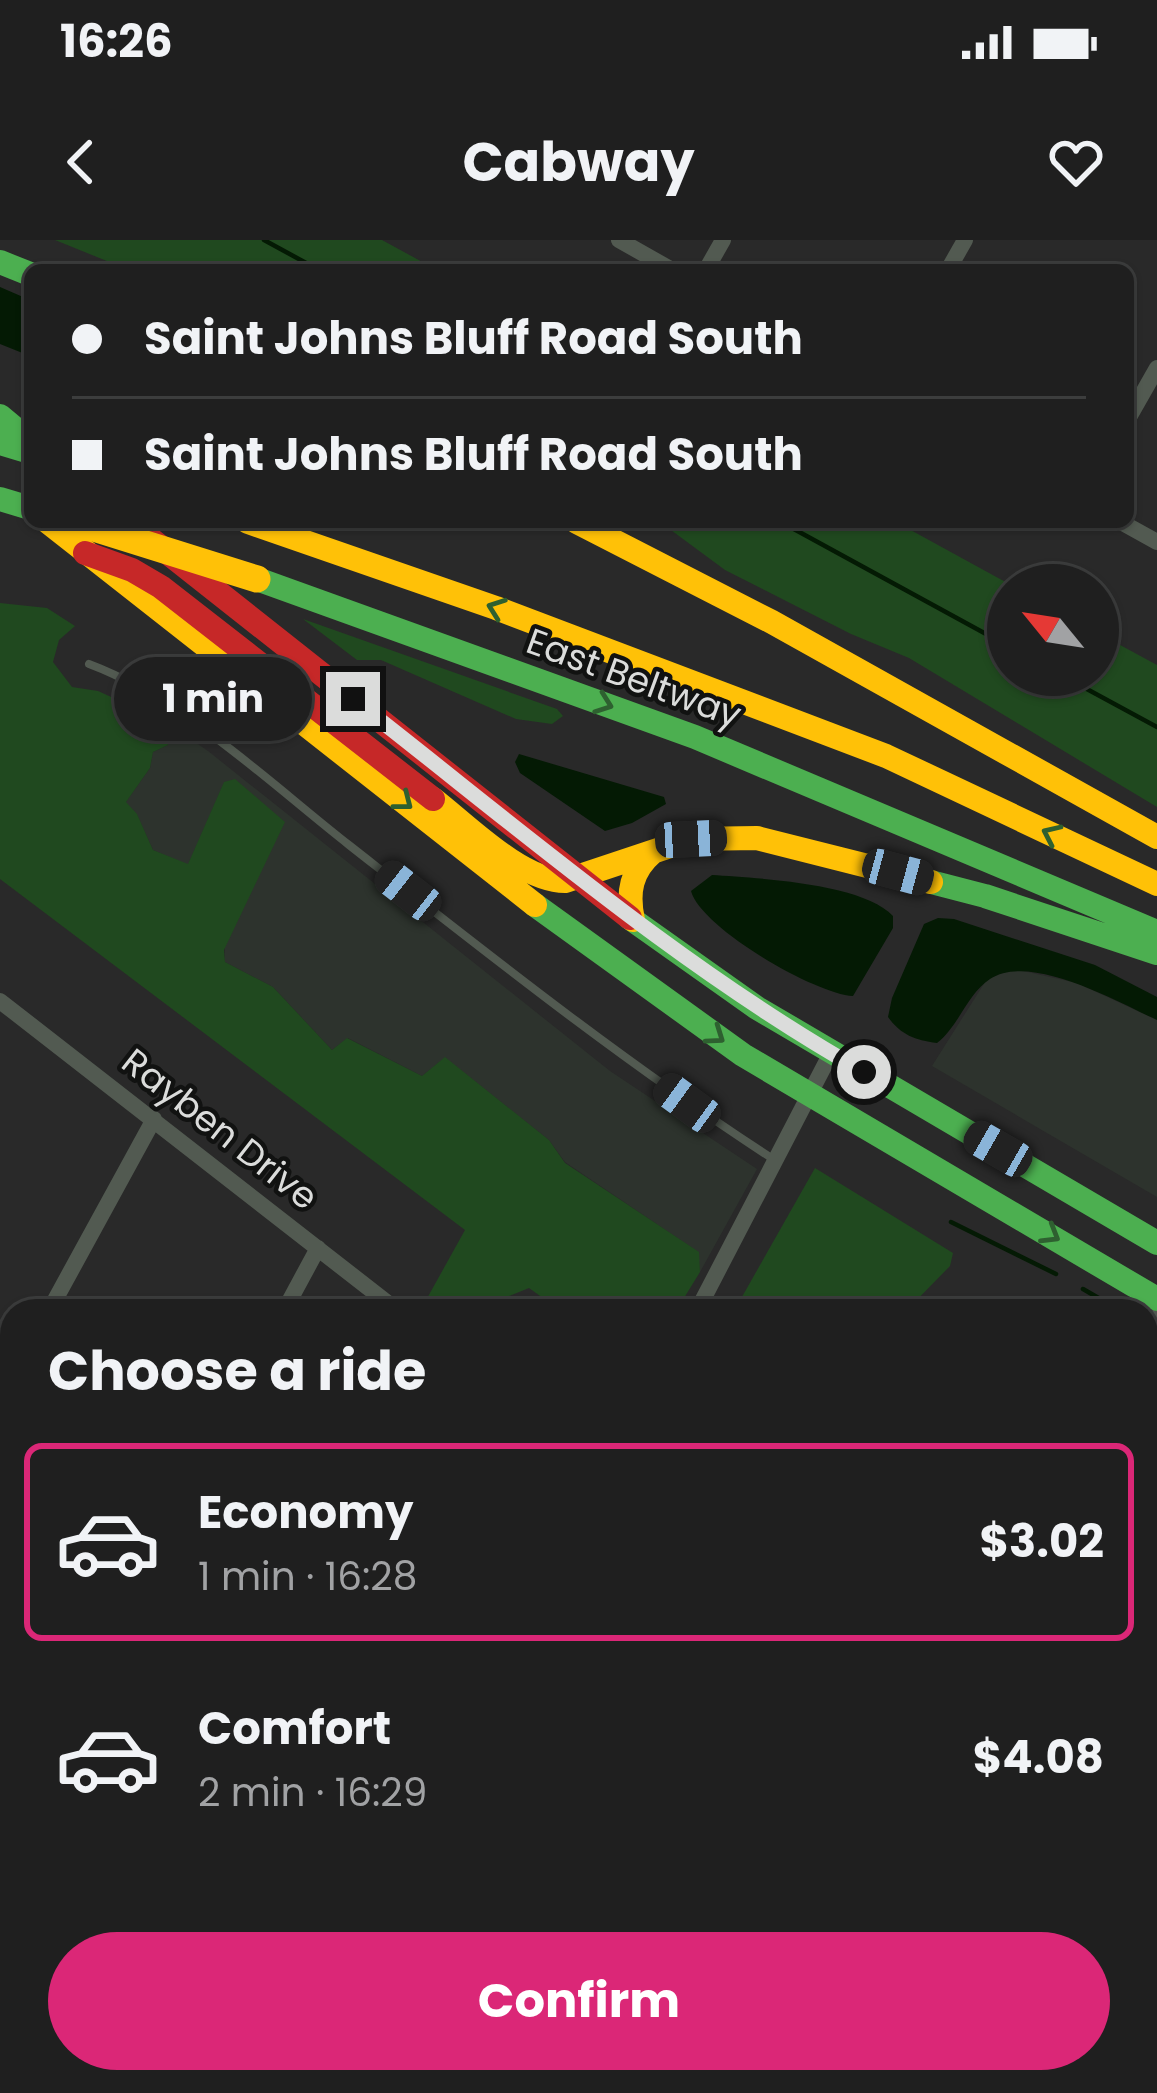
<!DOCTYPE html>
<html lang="en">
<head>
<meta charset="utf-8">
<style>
	:root { --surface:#1f1f1f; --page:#272728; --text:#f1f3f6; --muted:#a1a2a4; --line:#3c3d3d; --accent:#db2777 }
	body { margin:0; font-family:Poppins,sans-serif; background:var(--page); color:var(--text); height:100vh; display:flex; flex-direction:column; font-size:45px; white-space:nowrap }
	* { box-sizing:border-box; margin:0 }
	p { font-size:39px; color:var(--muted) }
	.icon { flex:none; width:66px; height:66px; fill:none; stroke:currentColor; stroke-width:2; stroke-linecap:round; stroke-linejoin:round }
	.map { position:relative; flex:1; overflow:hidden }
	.panel { position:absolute; left:0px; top:1059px; width:1158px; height:795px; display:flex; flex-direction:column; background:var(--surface); border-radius:36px 36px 0 0; box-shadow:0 3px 9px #0004,0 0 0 3px var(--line) }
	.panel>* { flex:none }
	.banner { position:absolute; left:24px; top:24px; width:1110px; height:264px; border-radius:18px; box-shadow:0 3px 9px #0004,0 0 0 3px var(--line); display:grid; align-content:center; height:264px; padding:0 48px; background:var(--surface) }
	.needle { width:78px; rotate:300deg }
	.fabs { position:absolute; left:987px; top:324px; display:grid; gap:24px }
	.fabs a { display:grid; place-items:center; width:132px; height:132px; border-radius:50%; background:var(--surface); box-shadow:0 3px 9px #0004,0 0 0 3px var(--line); font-size:60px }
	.end { position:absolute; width:54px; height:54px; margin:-27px; border:15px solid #dbdcdb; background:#111; box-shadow:0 0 0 6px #111 }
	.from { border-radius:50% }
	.bubble { position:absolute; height:84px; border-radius:42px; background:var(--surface); box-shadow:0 3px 9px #0004,0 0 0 3px var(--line); font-size:39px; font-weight:700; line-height:84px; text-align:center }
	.car { position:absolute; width:36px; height:72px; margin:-36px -18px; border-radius:15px; box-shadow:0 0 9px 3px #0007; background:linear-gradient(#222 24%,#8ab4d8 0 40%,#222 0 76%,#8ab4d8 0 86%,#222 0) }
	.banner b { display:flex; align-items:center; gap:42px; height:114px; font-size:45px }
	.banner b+b { border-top:3px solid var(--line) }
	.banner i { width:30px; height:30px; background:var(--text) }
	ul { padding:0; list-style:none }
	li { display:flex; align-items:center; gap:36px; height:198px; margin:0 24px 18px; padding:0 24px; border:6px solid transparent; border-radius:18px }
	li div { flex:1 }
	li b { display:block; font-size:45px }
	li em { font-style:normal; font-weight:700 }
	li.selected { border-color:var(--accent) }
	li>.icon { width:108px; height:108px; stroke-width:1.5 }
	h2 { padding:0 48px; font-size:54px; line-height:144px }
	.cta { display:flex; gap:24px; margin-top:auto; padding:24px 48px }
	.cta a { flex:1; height:138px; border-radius:72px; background:var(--accent); color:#fff; font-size:48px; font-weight:700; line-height:138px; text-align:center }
	.status { display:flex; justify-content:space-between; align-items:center; height:84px; padding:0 60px; background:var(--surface); direction:ltr }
	.status svg { height:33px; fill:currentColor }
	header { display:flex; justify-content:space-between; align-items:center; height:156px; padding:0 48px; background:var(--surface); font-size:54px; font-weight:700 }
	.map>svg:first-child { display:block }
</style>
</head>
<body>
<div class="status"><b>16:26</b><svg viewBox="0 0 49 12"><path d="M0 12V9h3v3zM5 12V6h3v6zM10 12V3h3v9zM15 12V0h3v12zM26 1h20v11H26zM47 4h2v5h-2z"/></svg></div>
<header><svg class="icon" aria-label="back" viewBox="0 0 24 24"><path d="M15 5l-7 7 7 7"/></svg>Cabway<svg class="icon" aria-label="heart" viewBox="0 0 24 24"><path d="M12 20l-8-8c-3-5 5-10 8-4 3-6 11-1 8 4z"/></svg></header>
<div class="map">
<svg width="1157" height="1853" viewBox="0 0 1157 1853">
	<rect width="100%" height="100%" fill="#292929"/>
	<path fill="#2d332d" d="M166,482L208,511L610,831L757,929L700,1032L698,1012L565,922L549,900L445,818L422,836L348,798L332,810L273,747L225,722L224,543L188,625L153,610L137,575L125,563L150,528L153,512L168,505Z
		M1014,729L1077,743L1157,780V957L932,826L987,739Z"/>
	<path fill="#20491f" d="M55,0H382L437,30H129Z
		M660,282H896L1011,345H1008V435H1098V393L1157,425V567L909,418L851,394L725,330Z
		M0,363L47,368L75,386L59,400L53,422L72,447L98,451L166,482L168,505L153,512L150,528L126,562L137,574L153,610L188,624L224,542L235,539L285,582L224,710L225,722L273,747L332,810L347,798L422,836L445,817L549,900L565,923L699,1012L700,1032L676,1071H561L529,1048L472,1071H420L465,990L0,639Z
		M303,379L557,469L563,476L552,484L516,479L381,420H357Z
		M815,928L953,1013L950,1026L906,1071H734Z
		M1146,1116L1157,1123V1853H1018L1010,1847L1012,1842H1146Z"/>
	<path fill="#041a04" d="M0,47L30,60V116L0,104Z
		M519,514L664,557L666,564L632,583L605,591L520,533L515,522Z
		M712,635C756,638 863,643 893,676V688L853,756C815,754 701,688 691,651Z
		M938,678L954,679L1095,725L1157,757V780C1118,762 1030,712 990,739C967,754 959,786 937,803C915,800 901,795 888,777L892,758L924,684Z"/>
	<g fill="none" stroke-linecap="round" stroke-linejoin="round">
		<path stroke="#041a04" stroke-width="4.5" d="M264,0L319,30
			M781,282L1008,406
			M1061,435L1157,487
			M951,982L1056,1034
			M1083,1049L1121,1071
			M0,1749L12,1756
			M225,1842L240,1851"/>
		<path stroke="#525a51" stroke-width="8" d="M89,424C183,459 271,544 349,605C488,714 625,823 773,919
			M1146,1091L1157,1070
			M1146,1165L1157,1154
			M1146,1357L1157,1337"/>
		<path stroke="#525a51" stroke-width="16" d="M619,0L672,30
			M706,30L723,0
			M948,30L965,0
			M1128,179L1157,128
			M1121,282L1157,302
			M0,761L398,1071
			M49,1071L154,879
			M284,1071L318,1008
			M697,1071L831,813
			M0,1162L12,1140
			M4,1589L12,1574
			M958,1842L977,1853
			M277,1853L283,1842"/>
		<path stroke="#4caf50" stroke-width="24" d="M0,22L30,34
			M0,176L30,201
			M0,203L30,212
			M0,259L30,268
			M257,339L695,497L1157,692
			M931,642L985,656L1157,713
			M535,665L743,815L1157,1059
			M630,678L757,768L1157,1003"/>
		<path stroke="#ffc107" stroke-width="24" d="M48,282L535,665
			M248,282L496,368L886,516L1157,644
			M577,282L772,382L1157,597
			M433,559C467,585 521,641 565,641L691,599L757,598L931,642
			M633,680C627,652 631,631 653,612"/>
		<path stroke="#c62828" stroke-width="24" d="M129,282L630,678
			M85,313L132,330L161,347L433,559"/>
		<path stroke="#ffc107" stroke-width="27" d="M75,282L257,339"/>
	</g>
	<defs><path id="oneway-chevron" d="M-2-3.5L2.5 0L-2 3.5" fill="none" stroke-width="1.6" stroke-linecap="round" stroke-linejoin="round" transform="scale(3)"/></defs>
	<g stroke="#2e6030">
		<use href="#oneway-chevron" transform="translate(496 368) rotate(-160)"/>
		<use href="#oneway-chevron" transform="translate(604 464) rotate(20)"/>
		<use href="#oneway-chevron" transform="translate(404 562) rotate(38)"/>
		<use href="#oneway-chevron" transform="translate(1051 594) rotate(-155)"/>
		<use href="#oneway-chevron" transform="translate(716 796) rotate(35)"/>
		<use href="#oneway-chevron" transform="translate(1051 995) rotate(31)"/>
	</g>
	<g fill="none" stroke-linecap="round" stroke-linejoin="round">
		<path stroke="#dbdcdb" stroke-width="15" d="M353,459C520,589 680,728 864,832"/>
	</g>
	<g text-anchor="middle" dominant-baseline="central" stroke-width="9" stroke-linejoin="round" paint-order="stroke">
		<g font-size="36" fill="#dbdcdb" stroke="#111211">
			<text transform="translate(634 438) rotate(20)">East Beltway</text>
			<text transform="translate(220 889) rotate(38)">Rayben Drive</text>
		</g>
	</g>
</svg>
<div class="fabs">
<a><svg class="needle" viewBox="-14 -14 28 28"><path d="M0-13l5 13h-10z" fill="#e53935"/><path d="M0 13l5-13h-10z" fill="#a1a2a4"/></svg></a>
</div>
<i class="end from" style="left:864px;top:832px"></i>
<i class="end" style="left:353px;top:459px"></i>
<div class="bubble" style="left:114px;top:417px;width:198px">1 min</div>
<i class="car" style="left:691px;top:599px;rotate:87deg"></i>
<i class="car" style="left:898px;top:632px;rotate:105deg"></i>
<i class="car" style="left:408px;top:651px;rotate:308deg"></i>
<i class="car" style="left:687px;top:863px;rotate:306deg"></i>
<i class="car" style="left:998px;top:909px;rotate:300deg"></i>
<div class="banner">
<b><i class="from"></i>Saint Johns Bluff Road South</b>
<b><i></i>Saint Johns Bluff Road South</b>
</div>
<section class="panel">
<h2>Choose a ride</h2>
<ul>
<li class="selected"><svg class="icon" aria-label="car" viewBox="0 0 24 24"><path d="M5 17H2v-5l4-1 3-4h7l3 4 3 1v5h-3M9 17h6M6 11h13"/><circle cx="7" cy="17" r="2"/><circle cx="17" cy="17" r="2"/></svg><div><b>Economy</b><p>1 min · 16:28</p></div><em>$3.02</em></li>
<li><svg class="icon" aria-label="car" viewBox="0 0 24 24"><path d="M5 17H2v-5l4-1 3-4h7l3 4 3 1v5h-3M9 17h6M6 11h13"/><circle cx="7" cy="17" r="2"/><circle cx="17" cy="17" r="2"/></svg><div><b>Comfort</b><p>2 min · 16:29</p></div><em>$4.08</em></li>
</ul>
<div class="cta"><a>Confirm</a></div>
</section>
</div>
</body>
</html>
